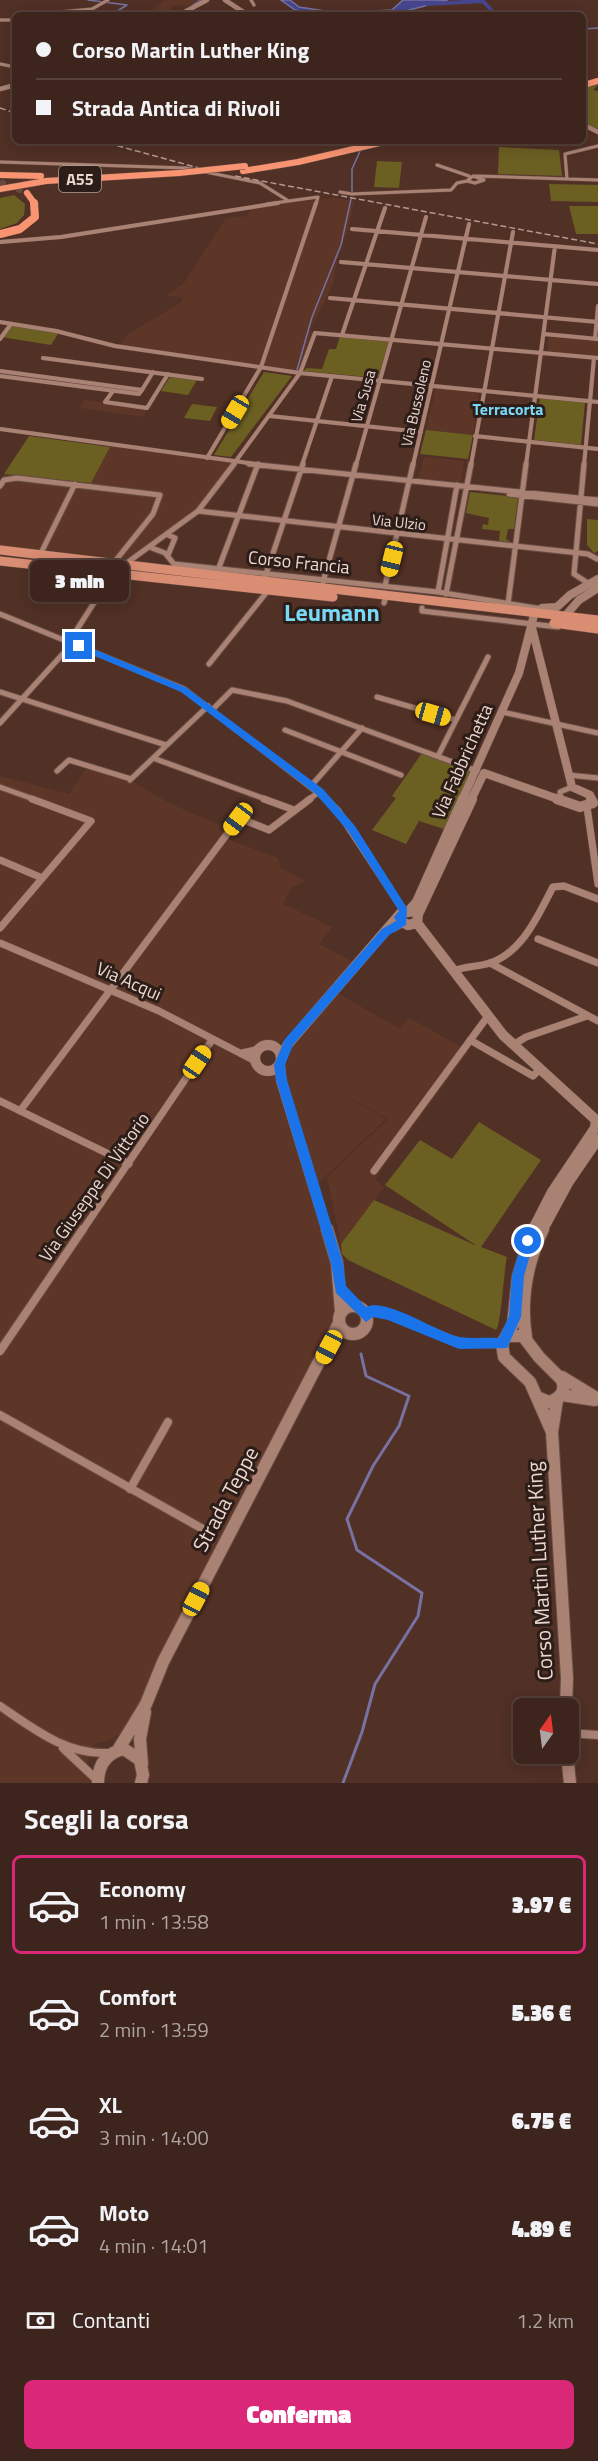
<!DOCTYPE html>
<html lang="it">
<head>
<meta charset="utf-8">
<style>
	:root { --surface:#3d241c; --page:#442c25; --text:#f1f3f6; --muted:#ada4a3; --line:#56413b; --accent:#db2777 }
	body { margin:0; font-family:"Titillium Web",sans-serif; background:var(--page); color:var(--text); height:100vh; display:flex; flex-direction:column; font-size:22px; white-space:nowrap }
	* { box-sizing:border-box; margin:0 }
	p { font-size:20px; color:var(--muted) }
	.icon { flex:none; width:33px; height:33px; fill:none; stroke:currentColor; stroke-width:2; stroke-linecap:round; stroke-linejoin:round }
	.map { position:relative; height:1783px; overflow:hidden }
	.drawer { display:flex; flex-direction:column; background:var(--surface); flex:1 }
	.drawer>* { flex:none }
	.top-card { position:absolute; left:12px; top:12px; width:574px; height:132px; border-radius:9px; box-shadow:0 3px 15px #0003,0 0 0 2px var(--line); display:grid; align-content:center; height:132px; padding:0 24px; background:var(--surface) }
	.needle { width:39px; rotate:14deg }
	.fabs { position:absolute; left:513px; top:1698px; display:grid; gap:12px }
	.fabs a { display:grid; place-items:center; width:66px; height:66px; border-radius:9px; background:var(--surface); box-shadow:0 3px 15px #0003,0 0 0 2px var(--line); font-size:30px }
	.end { position:absolute; width:27px; height:27px; margin:-14px; border:8px solid #1a73e8; background:#fff; box-shadow:0 0 0 3px #fff }
	.from { border-radius:50% }
	.bubble { position:absolute; height:42px; border-radius:9px; background:var(--surface); box-shadow:0 3px 15px #0003,0 0 0 2px var(--line); font-size:20px; font-weight:800; line-height:42px; text-align:center }
	.car { position:absolute; width:18px; height:36px; margin:-18px -9px; border-radius:8px; box-shadow:0 0 4px 2px #0007; background:linear-gradient(#f5c518 24%,#345 0 40%,#f5c518 0 76%,#345 0 86%,#f5c518 0) }
	.top-card b { display:flex; align-items:center; gap:21px; height:57px; font-size:22px }
	.top-card b+b { border-top:2px solid var(--line) }
	.top-card i { width:15px; height:15px; background:var(--text) }
	ul { padding:0; list-style:none }
	li { display:flex; align-items:center; gap:18px; height:99px; margin:0 12px 9px; padding:0 12px; border:3px solid transparent; border-radius:9px }
	li div { flex:1 }
	li b { display:block; font-size:22px }
	li em { font-style:normal; font-weight:800 }
	li.current { border-color:var(--accent) }
	li>.icon { width:54px; height:54px; stroke-width:1.5 }
	h2 { padding:0 24px; font-size:27px; line-height:72px }
	.pay { display:flex; align-items:center; gap:15px; height:66px; padding:0 24px; font-size:22px }
	.pay p { margin-inline-start:auto }
	.primary-button { display:flex; gap:12px; margin-top:auto; padding:12px 24px }
	.primary-button a { flex:1; height:69px; border-radius:9px; background:var(--accent); color:#fff; font-size:24px; font-weight:800; line-height:69px; text-align:center }
	.map>svg:first-child { display:block }
</style>
</head>
<body>
<div class="map">
<svg width="598" height="1783" viewBox="0 0 598 1783">
	<rect width="100%" height="100%" fill="#513025"/>
	<path fill="#5e3628" d="M164,0H200L189,7L175,5L166,13L151,11Z
		M335,198L354,201L349,227L337,260L333,284L311,329L313,336L301,373L120,346L129,334L181,302L183,297L166,296L184,283L226,218L247,216L253,206Z
		M549,337L598,341V356L547,352Z
		M436,388L479,393L473,435L426,430Z
		M85,400L148,409L143,417L80,408Z
		M111,445L233,462L197,511L131,562L0,546V481L4,474L91,483Z
		M424,457L464,461L461,482L419,478Z
		M88,766L132,781L169,803L227,828L225,838L278,858L281,868L305,881L292,887L283,904L332,927L319,944L354,962L278,1045L266,1043L252,1050L249,1062L256,1071L268,1074L288,1063L287,1052L336,992L400,1029L409,1018L469,1051L375,1179L384,1187L341,1244L327,1177L388,1119L313,1077L386,1119L312,1189L330,1250L336,1291L330,1330L131,1727L110,1740L94,1744L84,1773L91,1783H0V776L69,794Z"/>
	<path fill="#6b6022" d="M598,85L593,90L598,91V129L584,123V88Z
		M499,147L559,150L562,176L498,174Z
		M377,161L402,162L399,188L374,187Z
		M549,184L598,185V202L551,201Z
		M14,195L25,204L24,215L17,223L0,229V198Z
		M569,206H598V234H576Z
		M11,324L59,332L51,345L1,337Z
		M340,336L389,340L378,378L304,371L306,368L322,369L329,349H336Z
		M264,372L292,376L231,457L214,455Z
		M170,377L197,380L188,395L161,391Z
		M540,398L585,402L581,445L534,440Z
		M192,404L217,407L210,421L184,418Z
		M426,430L473,435L468,459L420,454Z
		M29,436L110,447L91,483L4,474Z
		M470,492L518,497L514,529H508L506,539L511,542L499,541L500,531L482,529L483,524L488,525L489,518L466,513Z
		M587,519L598,520V551L594,553L587,545Z
		M422,753L472,771L444,829L419,821L406,844L372,830L396,798L392,796Z
		M479,1122L541,1160L481,1247L507,1257C504,1269 501,1326 496,1330L348,1260L342,1254L341,1244L374,1200L477,1246L385,1185L420,1140L452,1159Z"/>
	<path fill="#45468d" stroke="#7772a1" stroke-width="1.5" d="M281,0H290L299,7L338,13L392,10L403,0H448L390,15H324L295,10Z"/>
	<g fill="none" stroke-linecap="round" stroke-linejoin="round">
		<path stroke="#7772a1" stroke-width="1.5" d="M88,0L127,5L111,15
			M193,5L201,0
			M545,12L550,15
			M584,29L598,28
			M352,193V169L361,149
			M297,370L312,317L341,245L351,199"/>
		<path stroke="#7772a1" stroke-width="3" d="M343,1783L362,1732L375,1684L418,1616L422,1593L357,1550L347,1519L373,1466L399,1426L409,1396L366,1376L361,1354"/>
		<path stroke="#45468d" stroke-width="4" d="M427,4L483,1L493,12L490,15"/>
		<path stroke="#68493f" stroke-width="6" stroke-dasharray="6 3" stroke-linecap="butt" d="M0,182L27,193"/>
		<g stroke="#694d44" stroke-width="4">
			<path id="street-far4" d="M251,0L254,5
				M28,15L92,9L108,0
				M406,15H409
				M0,20H15
				M0,64L15,67
				M0,162L186,168L260,183L287,200
				M437,165L469,176
				M473,176L484,180L475,183L467,181Z
				M476,176L598,180
				M567,179L565,154L598,146
				M340,192L352,194L451,190L457,183L467,181
				M267,204L318,197L316,204"/>
		</g>
		<g stroke="#694d44" stroke-width="4.5">
			<path id="street-far3" d="M352,229L598,250
				M0,242L61,237L278,203
				M341,262L598,284
				M330,298L598,322
				M0,322L56,331L115,346L300,373L598,402
				M544,334L598,339
				M342,335L385,208
				M0,339L11,324
				M595,339L598,306
				M43,358L202,379
				M0,371L142,390L139,394L0,376
				M142,390L153,372
				M113,391L105,402L147,408L168,374
				M270,416L421,432
				M0,429L263,465
				M475,436L598,449
				M207,458L261,367L316,203
				M233,465L300,373L315,333L598,358
				M302,465L332,376
				M356,465L426,217
				M413,465L469,224
				M471,465L513,232
				M526,465L555,246
				M584,465L594,358"/>
		</g>
		<g stroke="#694d44" stroke-width="7">
			<path id="street-far2" d="M249,464L598,500
				M584,464L574,574L591,585
				M0,486L4,480L17,478L160,495L153,514L116,560
				M509,494L598,504
				M198,511L588,554L597,559
				M168,535L175,538L168,555
				M152,548L165,553L174,564L438,592L542,609
				M42,551L75,484
				M218,570L258,464
				M265,577L303,464
				M323,582L356,464
				M385,586L413,464
				M438,592L457,485
				M446,594L471,464
				M384,603L386,597
				M508,604L526,464
				M422,608V611L558,627
				M0,614L184,689L327,800
				M209,664L266,593L261,589
				M0,692L166,745
				M377,697L456,720L438,756
				M212,710L232,690L287,701L477,771
				M502,712L598,733
				M456,720L488,657
				M0,723L70,646L69,642L113,573L198,511L234,464
				M285,730L401,775
				M153,758L268,800
				M57,771L69,760L131,779
				M568,775L598,778
				M130,780L208,706
				M311,786L362,728
				M0,787L36,800
				M308,800L319,792
				M561,800L560,792L572,787"/>
		</g>
		<g stroke="#694d44" stroke-width="8">
			<path id="street-far1" d="M264,799L294,810
				M326,799L338,811L404,911
				M587,807L598,884
				M0,860L42,878
				M0,928L91,821L32,799
				M538,939L598,963
				M0,943L159,1011L255,1061
				M490,963L598,1021
				M453,971C465,966 478,967 490,963C523,952 538,915 553,887L564,886L598,899
				M470,1040L533,1076L540,1069
				M513,1045L526,1037L587,1016
				M242,1053L260,1049
				M0,1101L129,1164
				M20,1111L239,818L269,830L310,799
				M374,1171L488,1016
				M82,1231L212,1040"/>
		</g>
		<g stroke="#694d44" stroke-width="10">
			<path id="street" d="M366,1316L370,1311L388,1314L459,1343L502,1344
				M0,1351L83,1229
				M0,1415L210,1533
				M130,1489L168,1422
				M0,1706C34,1729 66,1755 109,1753
				M568,1733L598,1735
				M63,1748L97,1780"/>
		</g>
		<g stroke="#694d44" stroke-width="5">
			<path id="secondary-far3" d="M225,0L248,15
				M179,15L207,0
				M0,89L15,85
				M584,125L598,132"/>
		</g>
		<g stroke="#694d44" stroke-width="9">
			<path id="secondary-far2" d="M560,622L579,600L598,588
				M532,628L572,787L590,795L592,800
				M462,800L519,673L534,615L542,608L557,607L570,595L598,579
				M471,800L484,773L561,800"/>
		</g>
		<g stroke="#694d44" stroke-width="11">
			<path id="secondary-far1" d="M557,799L580,807L593,803L591,799
				M410,910L417,902L463,799
				M417,923L418,914L472,799
				M417,923L503,1035L596,1120
				M393,927L402,922L408,925L417,923
				M255 1058a13 13 0 1 1 26 0a13 13 0 1 1-26 0Z
				M282,1056L288,1044L401,913L414,911
				M280,1065L281,1080L327,1231
				M532,1231L552,1192L595,1128L596,1120
				M542,1231L568,1183L598,1139"/>
		</g>
		<g stroke="#694d44" stroke-width="14">
			<path id="secondary" d="M327,1229L337,1263L341,1313
				M533,1229L518,1277L513,1324L502,1344L504,1357L530,1382L552,1432
				M339 1320a14 14 0 1 1 28 0a14 14 0 1 1-28 0Z
				M508,1336H523L539,1357L562,1380C566,1392 560,1398 549,1402L537,1397
				M526,1337C520,1299 526,1265 543,1229
				M562,1377L598,1399
				M562,1395L595,1400
				M557,1400L552,1432L567,1678L566,1708
				M118,1750L146,1704L163,1662L339,1323
				M567,1754L570,1783
				M142,1764L140,1739L145,1712
				M98,1783C98,1765 106,1753 124,1749L140,1760L143,1775L141,1783"/>
		</g>
		<g stroke="#694d44" stroke-width="10">
			<path id="primary" d="M0,550L598,620
				M0,561L333,597
				M554,623L598,629"/>
		</g>
		<g stroke="#694d44" stroke-width="7">
			<path id="highway-far1" d="M584,85L598,81
				M243,171L298,162L388,141
				M0,175L41,176
				M0,189L46,181L179,173
				M27,193L35,204"/>
		</g>
		<g stroke="#694d44" stroke-width="8">
			<path id="highway" d="M0,234L20,229L35,217L34,203"/>
		</g>
		<use href="#street-far4" stroke="#a98274" stroke-width="3"/>
		<use href="#street-far3" stroke="#a98274" stroke-width="4"/>
		<use href="#street-far2" stroke="#a98274" stroke-width="5"/>
		<use href="#street-far1" stroke="#a98274" stroke-width="7"/>
		<use href="#street" stroke="#a98274" stroke-width="8"/>
		<use href="#secondary-far3" stroke="#a98274" stroke-width="4.5"/>
		<use href="#secondary-far2" stroke="#a98274" stroke-width="8"/>
		<use href="#secondary-far1" stroke="#a98274" stroke-width="10"/>
		<use href="#secondary" stroke="#a98274" stroke-width="12"/>
		<use href="#primary" stroke="#d98d73" stroke-width="9"/>
		<use href="#highway-far1" stroke="#f99472" stroke-width="6"/>
		<use href="#highway" stroke="#f99472" stroke-width="8"/>
		<path stroke="#b39990" stroke-width="1.5" stroke-dasharray="6 3" stroke-linecap="butt" d="M0,108L15,113
			M100,141L199,168
			M235,176L598,244"/>
		<g stroke="#694d44" stroke-width="7" stroke-linecap="butt">
			<path id="highway-bridge" d="M179,173L245,166"/>
		</g>
		<use href="#highway-bridge" stroke="#f99472" stroke-width="6"/>
	</g>
	<path fill="#1a73e8" d="M79,643L187,688L323,789L355,826L407,908L406,925L389,935L293,1045L285,1065L287,1080L343,1263L346,1286L366,1307C387,1297 437,1333 460,1337C473,1339 486,1337 499,1338L509,1316L512,1276L522,1241L524,1237H532L534,1241L524,1276L521,1317L507,1348L459,1349L388,1320L373,1317L366,1322L336,1293L331,1263L276,1080L274,1065L285,1039L382,929L396,921L394,917L399,911L348,831L316,794L181,692L76,648Z"/>
	<g text-anchor="middle" dominant-baseline="central" stroke-width="6" stroke-linejoin="round" paint-order="stroke">
		<g font-size="15" fill="#edd7d0" stroke="#2c1d18">
			<text transform="translate(363 396) rotate(-74)">Via Susa</text>
			<text transform="translate(416 403) rotate(-77)">Via Bussoleno</text>
			<text transform="translate(399 522) rotate(6)">Via Ulzio</text>
		</g>
		<rect fill="#2c1d18" stroke="#b39f99" stroke-width="1.5" x="59" y="166" width="42" height="26" rx="4.5"/>
		<g font-size="16" font-weight="bold" fill="#edd7d0">
			<text x="80" y="179">A55</text>
		</g>
		<g font-size="16" font-weight="bold" fill="#78d9f6" stroke="#2c1d18">
			<text x="508" y="409">Terracorta</text>
		</g>
		<g font-size="18" fill="#edd7d0" stroke="#2c1d18">
			<text transform="translate(299 562) rotate(6)">Corso Francia</text>
			<text transform="translate(462 761) rotate(-66)">Via Fabbrichetta</text>
			<text transform="translate(129 981) rotate(24)">Via Acqui</text>
			<text transform="translate(94 1187) rotate(-55)">Via Giuseppe Di Vittorio</text>
		</g>
		<g font-size="21" fill="#edd7d0" stroke="#2c1d18">
			<text transform="translate(225 1499) rotate(-62)">Strada Teppe</text>
			<text transform="translate(539 1571) rotate(-93)">Corso Martin Luther King</text>
		</g>
		<g font-size="24" font-weight="bold" fill="#78d9f6" stroke="#2c1d18">
			<text x="332" y="612">Leumann</text>
		</g>
	</g>
</svg>
<div class="fabs">
<a><svg class="needle" viewBox="-14 -14 28 28"><path d="M0-13l5 13h-10z" fill="#e53935"/><path d="M0 13l5-13h-10z" fill="#ada4a3"/></svg></a>
</div>
<i class="end from" style="left:528px;top:1241px"></i>
<i class="end" style="left:79px;top:646px"></i>
<div class="bubble" style="left:30px;top:560px;width:99px">3 min</div>
<i class="car" style="left:235px;top:412px;rotate:211deg"></i>
<i class="car" style="left:392px;top:559px;rotate:194deg"></i>
<i class="car" style="left:433px;top:714px;rotate:106deg"></i>
<i class="car" style="left:238px;top:819px;rotate:217deg"></i>
<i class="car" style="left:197px;top:1062px;rotate:34deg"></i>
<i class="car" style="left:329px;top:1347px;rotate:208deg"></i>
<i class="car" style="left:196px;top:1599px;rotate:28deg"></i>
<div class="top-card">
<b><i class="from"></i>Corso Martin Luther King</b>
<b><i></i>Strada Antica di Rivoli</b>
</div>
</div>
<section class="drawer">
<h2>Scegli la corsa</h2>
<ul>
<li class="current"><svg class="icon" aria-label="car" viewBox="0 0 24 24"><path d="M5 17H2v-5l4-1 3-4h7l3 4 3 1v5h-3M9 17h6M6 11h13"/><circle cx="7" cy="17" r="2"/><circle cx="17" cy="17" r="2"/></svg><div><b>Economy</b><p>1 min · 13:58</p></div><em>3.97 €</em></li>
<li><svg class="icon" aria-label="car" viewBox="0 0 24 24"><path d="M5 17H2v-5l4-1 3-4h7l3 4 3 1v5h-3M9 17h6M6 11h13"/><circle cx="7" cy="17" r="2"/><circle cx="17" cy="17" r="2"/></svg><div><b>Comfort</b><p>2 min · 13:59</p></div><em>5.36 €</em></li>
<li><svg class="icon" aria-label="car" viewBox="0 0 24 24"><path d="M5 17H2v-5l4-1 3-4h7l3 4 3 1v5h-3M9 17h6M6 11h13"/><circle cx="7" cy="17" r="2"/><circle cx="17" cy="17" r="2"/></svg><div><b>XL</b><p>3 min · 14:00</p></div><em>6.75 €</em></li>
<li><svg class="icon" aria-label="car" viewBox="0 0 24 24"><path d="M5 17H2v-5l4-1 3-4h7l3 4 3 1v5h-3M9 17h6M6 11h13"/><circle cx="7" cy="17" r="2"/><circle cx="17" cy="17" r="2"/></svg><div><b>Moto</b><p>4 min · 14:01</p></div><em>4.89 €</em></li>
</ul>
<div class="pay"><svg class="icon" aria-label="cash" viewBox="0 0 24 24"><path d="M3 7h18v10H3z"/><circle cx="12" cy="12" r="2"/></svg>Contanti<p>1.2 km</p></div>
<div class="primary-button"><a>Conferma</a></div>
</section>
</body>
</html>
